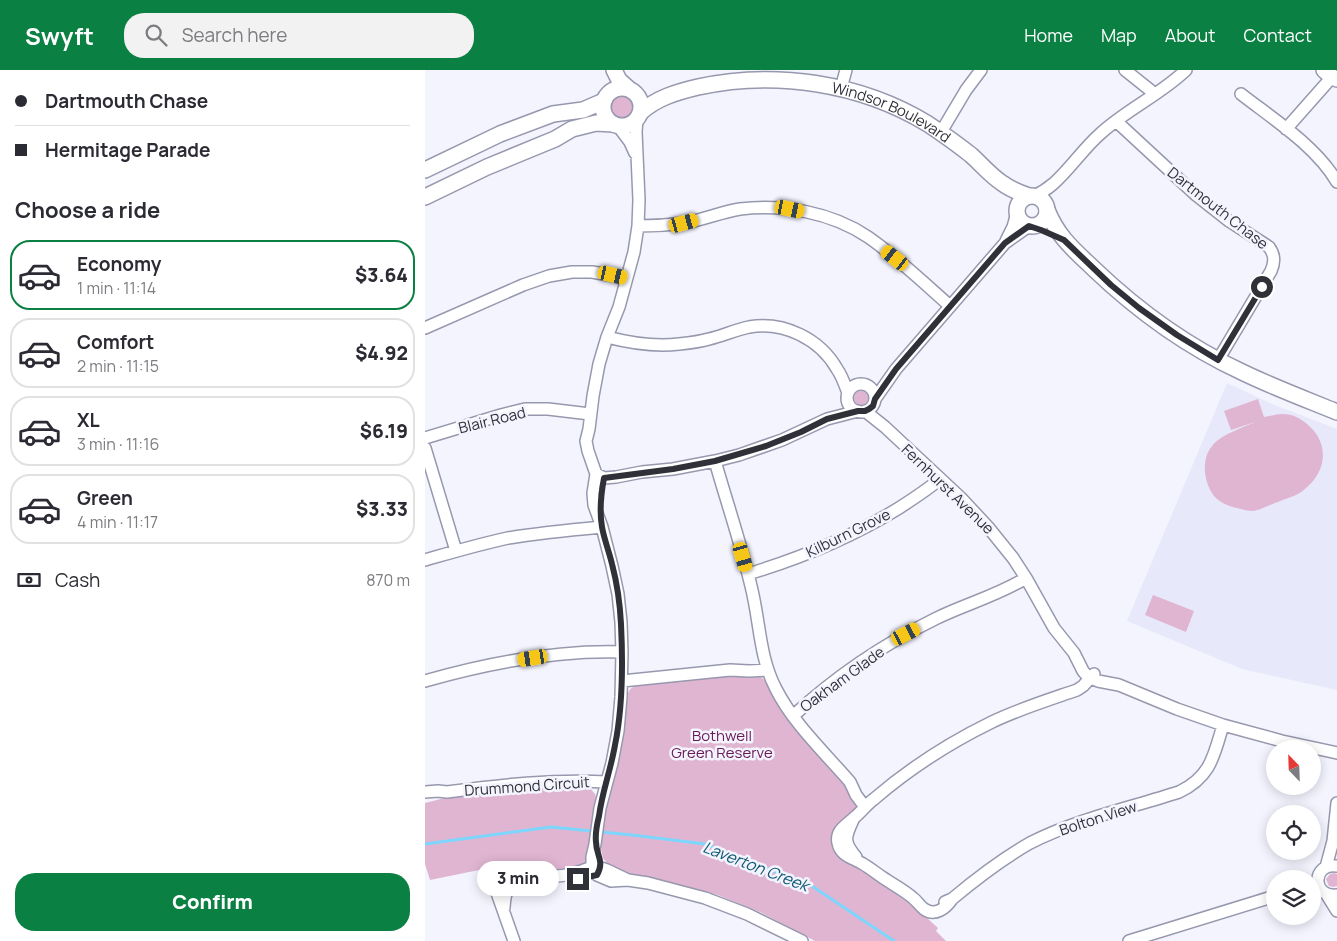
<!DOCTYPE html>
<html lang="en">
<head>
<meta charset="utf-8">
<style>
	:root { --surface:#fff; --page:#f2f2f3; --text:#2b2b33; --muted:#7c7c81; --line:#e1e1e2; --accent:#0b8043 }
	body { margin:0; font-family:Manrope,sans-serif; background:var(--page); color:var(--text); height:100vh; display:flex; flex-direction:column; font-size:19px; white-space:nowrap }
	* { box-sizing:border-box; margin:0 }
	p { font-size:16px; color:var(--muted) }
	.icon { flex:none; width:28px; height:28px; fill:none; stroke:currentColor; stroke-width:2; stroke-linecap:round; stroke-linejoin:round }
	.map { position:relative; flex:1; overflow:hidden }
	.details { display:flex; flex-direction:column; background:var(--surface); width:425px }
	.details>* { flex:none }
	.hud { display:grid; align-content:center; height:110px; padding:0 15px; background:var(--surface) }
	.needle { width:32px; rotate:337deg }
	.fabs { position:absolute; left:841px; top:670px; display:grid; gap:10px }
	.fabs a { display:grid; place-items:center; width:55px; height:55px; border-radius:50%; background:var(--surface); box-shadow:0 2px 12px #0003; font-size:25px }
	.end { position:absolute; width:22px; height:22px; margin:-11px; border:6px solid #303039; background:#fff; box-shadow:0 0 0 2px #fff }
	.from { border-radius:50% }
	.bubble { position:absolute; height:35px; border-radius:18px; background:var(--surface); box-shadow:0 2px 12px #0003; font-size:16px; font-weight:800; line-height:35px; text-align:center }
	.car { position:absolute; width:15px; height:30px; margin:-15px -8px; border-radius:6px; box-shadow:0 0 4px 1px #0007; background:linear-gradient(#f5c518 24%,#345 0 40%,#f5c518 0 76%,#345 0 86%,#f5c518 0) }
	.hud b { display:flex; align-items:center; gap:18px; height:48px; font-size:19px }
	.hud b+b { border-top:1px solid var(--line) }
	.hud i { width:12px; height:12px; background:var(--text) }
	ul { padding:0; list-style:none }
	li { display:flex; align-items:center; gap:15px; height:70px; margin:0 10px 8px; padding:0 5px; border:2px solid var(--line); border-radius:20px }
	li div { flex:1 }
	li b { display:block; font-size:19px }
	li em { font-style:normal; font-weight:800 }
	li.on { border-color:var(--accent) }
	li>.icon { width:45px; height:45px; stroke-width:1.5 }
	h2 { padding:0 15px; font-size:22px; line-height:60px }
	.pay { display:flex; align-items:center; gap:12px; height:55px; padding:0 15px; font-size:19px }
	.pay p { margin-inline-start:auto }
	.button { display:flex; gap:10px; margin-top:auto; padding:10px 15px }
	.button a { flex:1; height:58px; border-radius:20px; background:var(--accent); color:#fff; font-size:20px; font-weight:800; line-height:58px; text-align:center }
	header { display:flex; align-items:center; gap:30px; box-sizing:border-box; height:70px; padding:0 25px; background:var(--accent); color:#fff }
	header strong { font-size:24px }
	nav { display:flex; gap:28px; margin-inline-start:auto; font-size:18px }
	.search { width:350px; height:45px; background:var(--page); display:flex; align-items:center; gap:12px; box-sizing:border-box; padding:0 18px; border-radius:20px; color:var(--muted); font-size:19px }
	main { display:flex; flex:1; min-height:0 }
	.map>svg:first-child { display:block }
</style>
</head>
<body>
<header>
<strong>Swyft</strong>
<div class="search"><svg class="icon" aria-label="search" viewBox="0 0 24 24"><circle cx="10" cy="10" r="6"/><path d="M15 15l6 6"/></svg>Search here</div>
<nav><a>Home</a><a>Map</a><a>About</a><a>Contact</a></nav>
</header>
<main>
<section class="details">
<div class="hud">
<b><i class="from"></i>Dartmouth Chase</b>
<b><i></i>Hermitage Parade</b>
</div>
<h2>Choose a ride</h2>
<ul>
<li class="on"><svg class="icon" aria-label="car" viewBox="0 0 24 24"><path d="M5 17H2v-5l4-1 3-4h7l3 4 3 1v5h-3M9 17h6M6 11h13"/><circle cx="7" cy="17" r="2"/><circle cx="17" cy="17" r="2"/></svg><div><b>Economy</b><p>1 min · 11:14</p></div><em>$3.64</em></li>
<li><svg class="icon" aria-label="car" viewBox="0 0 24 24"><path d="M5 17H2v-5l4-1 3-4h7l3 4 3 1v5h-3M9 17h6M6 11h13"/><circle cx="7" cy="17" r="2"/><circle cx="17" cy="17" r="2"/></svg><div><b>Comfort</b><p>2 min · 11:15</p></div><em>$4.92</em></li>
<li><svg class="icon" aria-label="car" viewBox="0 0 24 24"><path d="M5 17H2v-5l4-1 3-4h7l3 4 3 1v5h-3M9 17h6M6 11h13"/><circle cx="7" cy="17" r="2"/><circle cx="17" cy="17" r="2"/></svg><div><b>XL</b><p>3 min · 11:16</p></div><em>$6.19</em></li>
<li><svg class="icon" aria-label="car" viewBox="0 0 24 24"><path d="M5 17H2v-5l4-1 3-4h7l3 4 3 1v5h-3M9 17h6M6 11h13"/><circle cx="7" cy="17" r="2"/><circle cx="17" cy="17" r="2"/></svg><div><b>Green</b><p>4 min · 11:17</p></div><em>$3.33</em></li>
</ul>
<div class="pay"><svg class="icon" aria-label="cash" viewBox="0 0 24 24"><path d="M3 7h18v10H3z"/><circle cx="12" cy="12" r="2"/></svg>Cash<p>870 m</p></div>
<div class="button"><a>Confirm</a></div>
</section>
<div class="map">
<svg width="912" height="871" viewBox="0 0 912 871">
	<rect width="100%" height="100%" fill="#f3f4fe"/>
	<path fill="#e7e9fb" d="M802,313L847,334L912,359V620L817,599L702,551Z"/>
	<path fill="#e0b5d2" d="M185 37a12 12 0 1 1 24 0a12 12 0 1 1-24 0Z
		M429 328a7 7 0 1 1 14 0a7 7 0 1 1-14 0Z
		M833,329L839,347C846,346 852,344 858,344C867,344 875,348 882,354C905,373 902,401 880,419C872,426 862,428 853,432C846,434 834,441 827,441C824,441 819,440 816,439C807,437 799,435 792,429C779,417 775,390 787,376C795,365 817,358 830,352L806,360L799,341Z
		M728,525L769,541L761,562L720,545Z
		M332,605L340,610L425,721L430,730L431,735L428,742L425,792C455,813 486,832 513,858L511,861L521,871H390L337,843L293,825L239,811L199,804L184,796L178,788L176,779L178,752L195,680L203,623C206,617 209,616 215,615L297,606Z
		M109,716L164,717L170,724L171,727L166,758L164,785L159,795L148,800H54L5,810L0,794V733L35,724Z
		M909,803L912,804V816L908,817L904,816L901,809L905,804Z"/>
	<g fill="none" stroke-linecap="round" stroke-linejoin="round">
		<path stroke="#7cd6fd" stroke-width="3" d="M0,774L126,757L207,765L280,774L387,816L469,871"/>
		<g stroke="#9798ae" stroke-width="14">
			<path id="street" d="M700,0L730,24
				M416,18L421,0
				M816,24C848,49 891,76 912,112
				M691,51L771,125L804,151L844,177C850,185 850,192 846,201L793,290
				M193,56L205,72L210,83
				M861,59L907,7
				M516,62L541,20L556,0
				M609,126C616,123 622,119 628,114C645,99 658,79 675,64C702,39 735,25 761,0
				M213,156C228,156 244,155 259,153C278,150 296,142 315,139C358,134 406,142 443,167C472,187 499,213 525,236
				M581,171L588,157L592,143
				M0,258L98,215L124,206L147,202H167L202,208
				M182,267C205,273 229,277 254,274C264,273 274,272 284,269C297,266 310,260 324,257C359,251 395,269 412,299C417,306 420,315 423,323
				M422 328a14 14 0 1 1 28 0a14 14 0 1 1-28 0Z
				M450,329L471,299L580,173L604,156
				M440,341L460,357L536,428L563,457L588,488L601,508L629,558L649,583L658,601L663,607L673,611L694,615L752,639L798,655L857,671L912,683
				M0,368L76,345L100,339H123L165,344
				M0,378L31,481
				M290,391C302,433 316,474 326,516C335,551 334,587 351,619C368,653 400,683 425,712L431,725L440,737
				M171,404L179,408L191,407L217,402L248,399L290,391L314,385L357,370L402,349L433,341
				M0,490C28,482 55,474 83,468C114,463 145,460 177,457
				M323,504C376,488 427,467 474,438C488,429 502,420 515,409
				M0,611C63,593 131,580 197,582
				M197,611L305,600L324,601L342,600
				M368,646C410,607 459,574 510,549C540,534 572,526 601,508
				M0,722L13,721L22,722C75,715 128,709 182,712
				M428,750C420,767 418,772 431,787
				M912,796C887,792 886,828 912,825
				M901,797L908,771L912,733
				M203,810L186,811L172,805L167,797V787L170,774L175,738L187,693L193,661L196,627L197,582L196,552L193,524L187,496L177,457L169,435L168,423L171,404L163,381L161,371L164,359L168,326L174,294L182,267L194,237L209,182L213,156L214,130L211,62L212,49
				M902,825L912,841
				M527,829C521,838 510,847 499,839C495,836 492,831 488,828C479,820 467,814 457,807C451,803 445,798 438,794C429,788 415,786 413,773C410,760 422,755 430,747C437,741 442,734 449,729C485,698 524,673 567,652C594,639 623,630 652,620L658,616L669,604
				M520,832L527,829C552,808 577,789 605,773C652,749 705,738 754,722C786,707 789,685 798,655
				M79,838C80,818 83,814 103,807
				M89,871L72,823C73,800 93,806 109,806C119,806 131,807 141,805C150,804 159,800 167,797L176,798L182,800L203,810L223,813L280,828L322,844L377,871
				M704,871L850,826"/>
		</g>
		<g stroke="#9798ae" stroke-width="18">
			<g id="secondary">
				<path d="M189,0L194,10L204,19"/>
				<path d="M899,0L907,7L912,9"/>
				<circle cx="197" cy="37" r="19"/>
				<path id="s1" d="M215,43C231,28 252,22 273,17C350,0 436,13 503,54C518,64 532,74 546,85C556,94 566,106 577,113C585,119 595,123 604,126"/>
				<path d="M0,100L75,64L128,44L158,40L179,31"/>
				<circle cx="607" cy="141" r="15"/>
				<path d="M0,127L62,97L130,69L147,59L171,53L188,54"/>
				<path d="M622,140C633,167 648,179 669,199C712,240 763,277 817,302C848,317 880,329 912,342"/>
			</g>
		</g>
		<use href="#street" stroke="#fff" stroke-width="11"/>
		<use href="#secondary" stroke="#fff" stroke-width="15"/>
	</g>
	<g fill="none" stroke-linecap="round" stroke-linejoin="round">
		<path stroke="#303039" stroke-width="6" d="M153,809L172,805C180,790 171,786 171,772C170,763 172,754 174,746C177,722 186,699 190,675C198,636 198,594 196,554C195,534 192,513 187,494C184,481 179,469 177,457C174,440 176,424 179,408L248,399L290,391L341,376L376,362L402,349L433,341H440L444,339L448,336L450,329L471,299L580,173L604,156L616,160L639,170L686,215L714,238L752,265L793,290L837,217"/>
	</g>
	<g text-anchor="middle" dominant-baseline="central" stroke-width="5" stroke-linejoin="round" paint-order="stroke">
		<g font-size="15" fill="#303039" stroke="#f3f4fe">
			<text stroke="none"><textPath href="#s1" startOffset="264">Windsor Boulevard</textPath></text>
			<text transform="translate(793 138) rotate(38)">Dartmouth Chase</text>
			<text transform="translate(67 350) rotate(-14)">Blair Road</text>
			<text transform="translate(523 419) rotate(44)">Fernhurst Avenue</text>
			<text transform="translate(423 463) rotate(-26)">Kilburn Grove</text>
			<text transform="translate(417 609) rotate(-36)">Oakham Glade</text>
			<text transform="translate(102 716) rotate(-4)">Drummond Circuit</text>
			<text transform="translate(673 748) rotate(-18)">Bolton View</text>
		</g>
		<g font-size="15" fill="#681956" stroke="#f3f4fe">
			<text x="297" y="665">Bothwell<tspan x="297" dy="17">Green Reserve</tspan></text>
		</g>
		<g font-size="16" font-style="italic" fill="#105974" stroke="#f3f4fe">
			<text transform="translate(331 796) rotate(21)">Laverton Creek</text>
		</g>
	</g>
</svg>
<div class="fabs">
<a><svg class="needle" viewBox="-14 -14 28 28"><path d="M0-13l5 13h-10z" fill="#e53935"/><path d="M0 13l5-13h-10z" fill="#7c7c81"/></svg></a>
<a><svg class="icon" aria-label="locate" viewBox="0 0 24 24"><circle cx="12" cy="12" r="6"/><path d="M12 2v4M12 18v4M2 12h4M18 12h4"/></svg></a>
<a><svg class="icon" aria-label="layers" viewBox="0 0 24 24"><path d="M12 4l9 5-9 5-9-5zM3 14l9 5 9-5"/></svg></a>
</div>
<i class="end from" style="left:837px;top:217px"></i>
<i class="end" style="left:153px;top:809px"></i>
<div class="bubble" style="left:52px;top:791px;width:82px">3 min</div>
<i class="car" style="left:365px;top:139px;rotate:102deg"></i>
<i class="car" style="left:259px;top:153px;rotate:75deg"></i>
<i class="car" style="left:470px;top:188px;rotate:308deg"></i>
<i class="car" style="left:188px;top:205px;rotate:103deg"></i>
<i class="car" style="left:318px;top:487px;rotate:164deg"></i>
<i class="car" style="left:481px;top:564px;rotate:63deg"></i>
<i class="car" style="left:108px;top:588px;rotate:261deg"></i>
</div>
</main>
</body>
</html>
